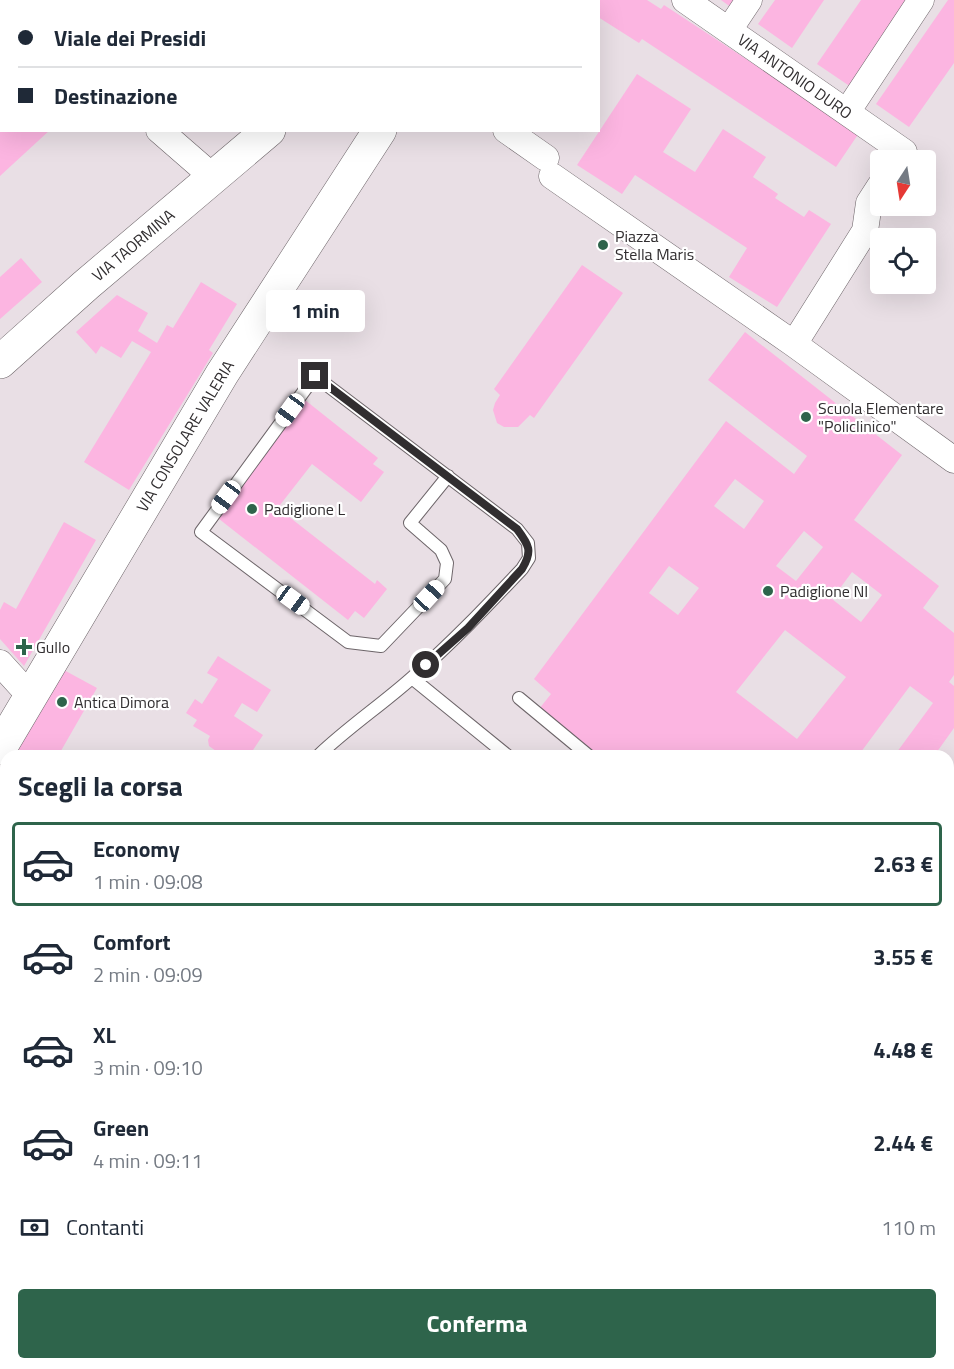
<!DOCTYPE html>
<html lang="it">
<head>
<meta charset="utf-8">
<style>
	:root { --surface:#fff; --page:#f2f2f3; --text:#1f2937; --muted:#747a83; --line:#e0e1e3; --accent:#2e644b }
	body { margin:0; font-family:"Titillium Web",sans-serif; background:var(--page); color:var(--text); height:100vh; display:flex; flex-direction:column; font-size:22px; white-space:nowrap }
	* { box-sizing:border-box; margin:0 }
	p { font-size:20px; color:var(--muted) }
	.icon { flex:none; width:33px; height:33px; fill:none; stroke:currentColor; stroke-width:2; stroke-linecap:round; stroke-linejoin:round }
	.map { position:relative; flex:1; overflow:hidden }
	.drawer { position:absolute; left:0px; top:750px; width:954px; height:620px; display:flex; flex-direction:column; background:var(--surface); border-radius:18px 18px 0 0; box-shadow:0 6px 24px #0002 }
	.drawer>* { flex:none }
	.banner { position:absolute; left:0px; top:0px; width:600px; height:132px; box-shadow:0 6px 24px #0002; display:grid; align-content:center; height:132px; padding:0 18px; background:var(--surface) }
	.needle { width:39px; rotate:192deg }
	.buttons { position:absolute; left:870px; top:150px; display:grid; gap:12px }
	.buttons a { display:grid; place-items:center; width:66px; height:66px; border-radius:6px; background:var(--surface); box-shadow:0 6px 24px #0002; font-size:30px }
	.end { position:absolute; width:27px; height:27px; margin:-14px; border:8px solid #312e30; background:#fff; box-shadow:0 0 0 3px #fff }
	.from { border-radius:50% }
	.bubble { position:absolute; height:42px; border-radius:6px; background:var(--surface); box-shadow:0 6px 24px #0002; font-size:20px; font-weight:700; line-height:42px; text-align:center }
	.car { position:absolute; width:18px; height:36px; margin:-18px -9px; border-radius:8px; box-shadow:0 0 4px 2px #0007; background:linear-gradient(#fff 24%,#345 0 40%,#fff 0 76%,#345 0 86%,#fff 0) }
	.banner b { display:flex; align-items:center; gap:21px; height:57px; font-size:22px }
	.banner b+b { border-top:2px solid var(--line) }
	.banner i { width:15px; height:15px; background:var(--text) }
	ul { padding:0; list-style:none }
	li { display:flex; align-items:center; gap:18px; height:84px; margin:0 12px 9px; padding:0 6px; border:3px solid transparent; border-radius:6px }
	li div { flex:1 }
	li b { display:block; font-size:22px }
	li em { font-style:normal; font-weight:700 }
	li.on { border-color:var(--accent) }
	li>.icon { width:54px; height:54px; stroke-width:1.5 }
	h2 { padding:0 18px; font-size:27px; line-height:72px }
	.pay { display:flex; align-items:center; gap:15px; height:66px; padding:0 18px; font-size:22px }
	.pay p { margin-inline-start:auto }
	.button { display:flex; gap:12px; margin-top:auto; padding:12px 18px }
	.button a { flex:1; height:69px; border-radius:6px; background:var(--accent); color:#fff; font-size:24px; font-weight:700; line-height:69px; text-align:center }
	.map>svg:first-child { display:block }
</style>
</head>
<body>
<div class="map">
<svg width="954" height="1369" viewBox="0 0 954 1369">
	<rect width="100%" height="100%" fill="#e9dfe5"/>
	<path fill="#fcb5e1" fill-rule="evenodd" d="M598,0H647L661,9L664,5L859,133L836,167L642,39L639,43L598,17Z
		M721,0H738L732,8Z
		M775,0H824L792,48L758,24Z
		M861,0H911L851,87L817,64Z
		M948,0H954V63L909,127L876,104Z
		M637,74L691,109L663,152L695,172L723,129L766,157L753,177L778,194L775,198L804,217L809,210L831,224L777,307L729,277L747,248L635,175L622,194L577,165Z
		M0,130H50L0,176Z
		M21,258L42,282L0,319V277Z
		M582,265L623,293L534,418L530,415L518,427H504L497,423L493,410L495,403L500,395L494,389Z
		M201,282L237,304L209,350L213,353L129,490L84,462L151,352L132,341L121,358L101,346L96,354L76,332L117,295L148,313L138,331L157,343L167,325L173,328Z
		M745,332L902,455L854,520L939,586L923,608L954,633V675L949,682L954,686V728L934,756H894L933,703L910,686L858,756H587L535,714L551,694L534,679L726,421L794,474L807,456L708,380ZM735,479L764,501L744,529L714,506ZM804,531L823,547L796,581L776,566ZM669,566L699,588L678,615L649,593ZM852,572L882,595L861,622L832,599ZM785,630L846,677L797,739L736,692Z
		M305,400L378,458L373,464L384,472L361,502L312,464L280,505L291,513L288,516L375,584L377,580L387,589L364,618L355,611L348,620L214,515Z
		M64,522L96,540L24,666L0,639V610L4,602L16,609Z
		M218,656L271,690L257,712L242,703L234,716L263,735L249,756H232L223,751H216L209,746L208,740L210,736L193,726L197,720L186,713L195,699L202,704L218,679L207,673Z
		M62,669L97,688L58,756H12Z
		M954,1164V1263L948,1259V1172Z
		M36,1364H102L109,1369H32Z
		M247,1364H307L310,1366L307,1369H244Z
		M408,1364H479L481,1365L478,1369H404Z"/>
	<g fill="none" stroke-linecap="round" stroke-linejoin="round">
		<g stroke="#6d6569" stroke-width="14">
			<path id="lane" d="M412,678L508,756
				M519,698L589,756
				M318,756C348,727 383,704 414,676C453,642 487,606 522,569L529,558L528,543L517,529L315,376L201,532L348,642L381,646L445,579L447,563L441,550L410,523L448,476
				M0,798L6,801
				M948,821L954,813
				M0,865H6
				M948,1142L954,1135
				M0,1303L6,1295
				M333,1364L339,1369
				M793,1364L800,1369
				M383,1369L388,1364
				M726,1369L730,1364
				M900,1369L904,1364"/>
		</g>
		<g stroke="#6d6569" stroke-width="27">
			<path id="street" d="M6,0L8,2
				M685,0L904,152L898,160
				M729,30L749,0
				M0,111L2,110
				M847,112L921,0
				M159,130L213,177
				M506,130L546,158
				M552,176L794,344L954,460
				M794,344L865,231L869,203L880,186
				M0,663L30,696"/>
		</g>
		<g stroke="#6d6569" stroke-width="34">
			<path id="secondary" d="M467,2L468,0
				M0,748L222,374L380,130"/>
		</g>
		<g stroke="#6d6569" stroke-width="34">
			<path id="primary" d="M421,2L423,0
				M0,362L86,285L269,130"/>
		</g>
		<use href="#lane" stroke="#fff" stroke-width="12"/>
		<use href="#street" stroke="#fff" stroke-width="26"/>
		<use href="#secondary" stroke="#fff" stroke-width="33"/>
		<use href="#primary" stroke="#fff" stroke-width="33"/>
	</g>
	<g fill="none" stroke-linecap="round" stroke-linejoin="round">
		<path stroke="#312e30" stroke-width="8" d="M315,376L517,529C529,545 533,551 522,569L468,628L426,665"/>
	</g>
	<g fill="#2e644b" stroke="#fff" stroke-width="2">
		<circle cx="603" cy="245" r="6"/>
		<circle cx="806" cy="417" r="6"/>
		<circle cx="252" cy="509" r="6"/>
		<circle cx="768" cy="591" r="6"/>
		<path d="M21 638h6v6h6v6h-6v6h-6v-6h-6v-6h6z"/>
		<circle cx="62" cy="702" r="6"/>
	</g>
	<g text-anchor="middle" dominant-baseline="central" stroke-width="4.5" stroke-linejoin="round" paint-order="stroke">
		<g font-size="16" fill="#312e30" stroke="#fff">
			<text transform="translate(795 76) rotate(35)">VIA ANTONIO DURO</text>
			<text transform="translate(133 245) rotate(-40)">VIA TAORMINA</text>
			<text transform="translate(185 436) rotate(-59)">VIA CONSOLARE VALERIA</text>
		</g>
		<g font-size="16" fill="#312e30" stroke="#fff" text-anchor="start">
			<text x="615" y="236">Piazza<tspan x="615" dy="18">Stella Maris</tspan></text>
			<text x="818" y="408">Scuola Elementare<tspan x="818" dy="18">"Policlinico"</tspan></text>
			<text x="264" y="509">Padiglione L</text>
			<text x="780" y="591">Padiglione NI</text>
			<text x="36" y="647">Gullo</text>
			<text x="74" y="702">Antica Dimora</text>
		</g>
	</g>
</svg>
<div class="buttons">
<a><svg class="needle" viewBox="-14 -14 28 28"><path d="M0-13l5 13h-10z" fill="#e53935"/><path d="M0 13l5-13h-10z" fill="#747a83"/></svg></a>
<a><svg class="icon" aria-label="locate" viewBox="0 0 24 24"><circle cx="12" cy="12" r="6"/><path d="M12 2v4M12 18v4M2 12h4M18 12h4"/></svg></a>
</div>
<i class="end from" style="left:426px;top:665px"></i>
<i class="end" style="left:315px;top:376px"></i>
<div class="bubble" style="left:266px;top:290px;width:99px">1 min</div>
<i class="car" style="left:290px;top:410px;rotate:216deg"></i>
<i class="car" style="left:226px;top:497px;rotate:216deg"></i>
<i class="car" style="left:429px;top:596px;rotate:43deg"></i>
<i class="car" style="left:293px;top:600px;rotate:126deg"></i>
<div class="banner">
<b><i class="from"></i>Viale dei Presidi</b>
<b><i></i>Destinazione</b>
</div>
<section class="drawer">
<h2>Scegli la corsa</h2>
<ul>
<li class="on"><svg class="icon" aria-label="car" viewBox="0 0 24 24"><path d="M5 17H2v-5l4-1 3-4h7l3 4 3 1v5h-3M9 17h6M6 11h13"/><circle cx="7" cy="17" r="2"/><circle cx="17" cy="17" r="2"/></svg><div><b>Economy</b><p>1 min · 09:08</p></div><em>2.63 €</em></li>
<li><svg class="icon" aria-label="car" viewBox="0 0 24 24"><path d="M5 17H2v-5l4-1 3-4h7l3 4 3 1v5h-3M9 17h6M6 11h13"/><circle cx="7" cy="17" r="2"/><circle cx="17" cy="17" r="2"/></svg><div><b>Comfort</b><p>2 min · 09:09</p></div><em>3.55 €</em></li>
<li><svg class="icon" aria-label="car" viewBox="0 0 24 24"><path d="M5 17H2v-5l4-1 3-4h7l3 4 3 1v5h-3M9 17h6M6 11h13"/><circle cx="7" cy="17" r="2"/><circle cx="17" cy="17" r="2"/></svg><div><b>XL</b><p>3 min · 09:10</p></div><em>4.48 €</em></li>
<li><svg class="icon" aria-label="car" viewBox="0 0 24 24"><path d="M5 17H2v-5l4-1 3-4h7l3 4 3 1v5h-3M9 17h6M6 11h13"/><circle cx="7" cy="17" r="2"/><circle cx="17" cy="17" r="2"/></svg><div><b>Green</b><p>4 min · 09:11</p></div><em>2.44 €</em></li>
</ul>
<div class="pay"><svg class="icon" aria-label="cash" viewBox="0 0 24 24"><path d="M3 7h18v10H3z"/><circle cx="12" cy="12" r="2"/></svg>Contanti<p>110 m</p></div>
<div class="button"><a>Conferma</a></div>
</section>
</div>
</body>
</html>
